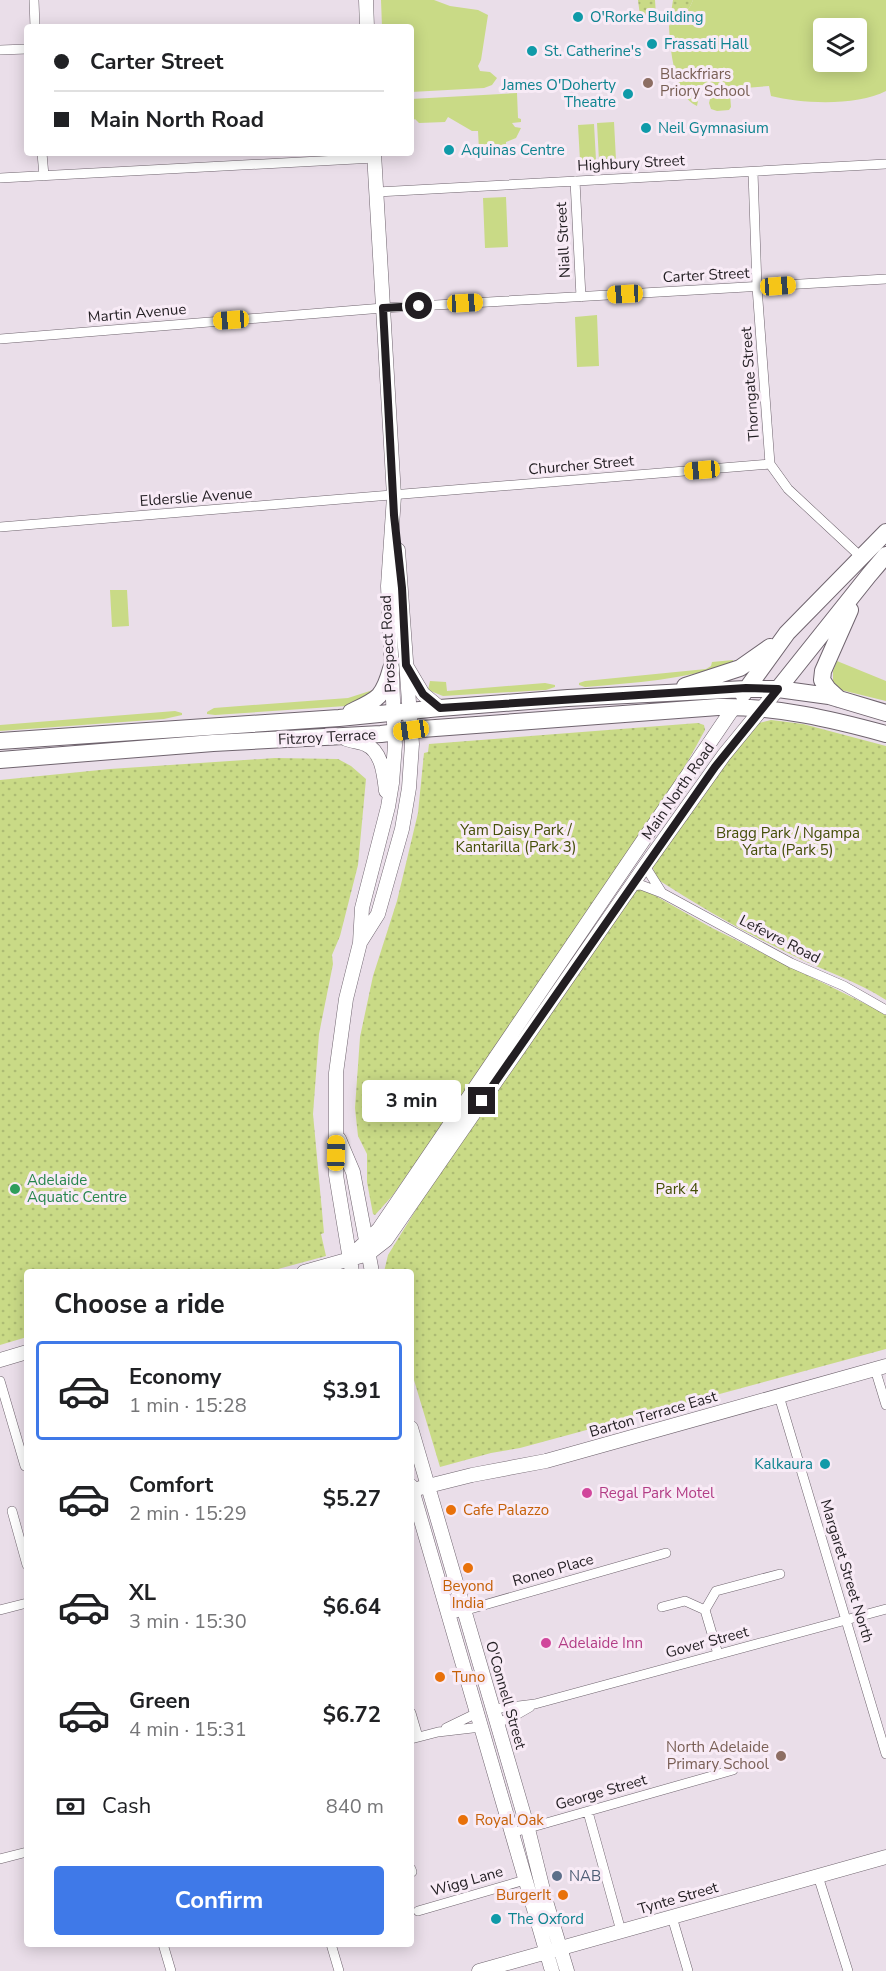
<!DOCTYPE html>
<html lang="en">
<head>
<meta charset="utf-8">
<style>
	:root { --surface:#fff; --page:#f6f6f6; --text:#202124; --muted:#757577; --line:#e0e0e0; --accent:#3f79e8 }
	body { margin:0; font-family:"Nunito Sans",sans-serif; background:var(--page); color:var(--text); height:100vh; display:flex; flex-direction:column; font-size:22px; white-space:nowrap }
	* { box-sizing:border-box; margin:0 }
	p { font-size:20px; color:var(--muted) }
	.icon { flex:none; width:33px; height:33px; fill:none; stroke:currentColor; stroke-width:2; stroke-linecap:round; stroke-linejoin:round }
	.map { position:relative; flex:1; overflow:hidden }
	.drawer { position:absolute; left:24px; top:1269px; width:390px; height:678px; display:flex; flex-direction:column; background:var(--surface); border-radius:6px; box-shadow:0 3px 15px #0003 }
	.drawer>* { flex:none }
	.hud { position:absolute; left:24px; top:24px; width:390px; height:132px; border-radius:6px; box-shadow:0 3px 15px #0003; display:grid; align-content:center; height:132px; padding:0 30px; background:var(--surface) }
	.fabs { position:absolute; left:813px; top:18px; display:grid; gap:12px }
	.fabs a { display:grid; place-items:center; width:54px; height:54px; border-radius:6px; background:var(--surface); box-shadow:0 3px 15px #0003; font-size:30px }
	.end { position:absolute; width:27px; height:27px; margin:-14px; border:8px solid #221e22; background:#fff; box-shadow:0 0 0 3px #fff }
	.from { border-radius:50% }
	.bubble { position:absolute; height:42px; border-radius:6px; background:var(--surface); box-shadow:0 3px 15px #0003; font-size:20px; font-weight:700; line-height:42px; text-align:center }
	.car { position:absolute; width:18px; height:36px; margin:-18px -9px; border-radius:8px; box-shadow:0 0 4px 2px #0007; background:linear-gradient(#f5c518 24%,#345 0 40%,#f5c518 0 76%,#345 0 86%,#f5c518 0) }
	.hud b { display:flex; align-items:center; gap:21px; height:57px; font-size:22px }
	.hud b+b { border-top:2px solid var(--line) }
	.hud i { width:15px; height:15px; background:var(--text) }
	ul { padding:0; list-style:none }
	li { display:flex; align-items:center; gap:18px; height:99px; margin:0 12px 9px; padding:0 18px; border:3px solid transparent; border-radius:6px }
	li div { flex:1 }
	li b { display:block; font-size:22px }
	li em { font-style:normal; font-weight:700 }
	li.current { border-color:var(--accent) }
	li>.icon { width:54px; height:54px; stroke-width:1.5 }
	h2 { padding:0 30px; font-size:27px; line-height:72px }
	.pay { display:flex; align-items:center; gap:15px; height:66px; padding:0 30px; font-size:22px }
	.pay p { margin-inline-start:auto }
	.primary-button { display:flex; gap:12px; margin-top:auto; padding:12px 30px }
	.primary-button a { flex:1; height:69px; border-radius:6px; background:var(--accent); color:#fff; font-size:24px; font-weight:700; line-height:69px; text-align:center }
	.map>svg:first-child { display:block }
</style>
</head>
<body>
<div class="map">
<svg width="886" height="1971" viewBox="0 0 886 1971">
	<defs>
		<pattern id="park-dots" width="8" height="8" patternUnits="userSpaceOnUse" patternTransform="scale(1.5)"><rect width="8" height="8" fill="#c9da86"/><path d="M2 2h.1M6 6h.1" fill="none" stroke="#acbb73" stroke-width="1.8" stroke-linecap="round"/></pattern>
	</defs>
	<rect width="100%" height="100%" fill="#eadee9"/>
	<path fill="#c9da86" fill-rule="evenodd" d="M381,0H434L450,6L478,10L488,15L481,60L478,66L480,71L490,72L497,78L492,85L484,88L411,92V27H382Z
		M693,0H886V91C858,106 802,104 771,96L769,86L745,88L701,85L697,106C674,97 670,47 669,26C681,19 688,13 693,0ZM824,28H856V62H824Z
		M517,93L518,118L521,119V122L512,123L515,127L521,128L516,138L506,142V149L479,150L478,131H472L448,117L445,122L419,123L415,119L412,121L411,119V99Z
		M728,93L730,94L731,107L729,110L717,111L711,109L709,103L711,95Z
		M614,122L616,160L599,161L597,123Z
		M594,124L596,160L580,161L578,125Z
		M506,197L508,247L485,248L483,198Z
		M597,315L599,366L577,367L575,317Z
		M110,590H127L129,626L112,627Z
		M733,660V664C685,679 635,683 585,687L579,685V683L585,681L706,669L711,666L712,662Z
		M837,661L886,681V701L837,689L830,684L833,681V671Z
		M430,681L446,682L447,691L545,683L555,685V687L546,690L443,696L428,690Z
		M373,690L375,694L346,706L215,715L207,714V712L214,708L348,698Z
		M175,711L182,713V715L164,719L0,731V725Z"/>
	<path fill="url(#park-dots)" d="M638,0H655L656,15L640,16Z
		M673,0H693C688,13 681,19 669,26Z
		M771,720L803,724L886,746V1000C857,981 824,971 794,956C748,934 703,909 660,881L654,872L652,863L715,776L754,728L759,723Z
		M698,723L704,725L705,730L678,779L547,975L393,1195L375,1215L373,1214L367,1182V1154L358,1136L355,1108L360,1037L373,976L397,901L418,813L424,753L428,752L429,744Z
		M275,758L338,759L351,766L366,779L358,865L340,936L332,955L333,964L319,1034L313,1114L324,1233L321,1234L326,1256L267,1272H27V1337L0,1345V780L110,769Z
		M640,887L712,928L886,1014V1349L520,1448L491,1453L440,1467L411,1370V1272H384L388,1255L472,1119L634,888Z"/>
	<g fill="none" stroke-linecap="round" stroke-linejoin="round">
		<g stroke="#6f646e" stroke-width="10">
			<path id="street" d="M34,0L35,27
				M0,50L27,49
				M42,153L44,176
				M753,172L757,287L770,464L788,489L861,557
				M0,178L375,158
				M575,181L581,297
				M377,192L886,164
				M0,339L383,308L886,279
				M0,527L770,464
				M645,866L662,893
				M631,886L641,885L662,893L791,963L844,986L886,1010
				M875,1369L886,1405
				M0,1381L25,1466
				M779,1396L886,1754
				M12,1511L27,1565
				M662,1607L685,1601L705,1610L718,1654
				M0,1610L27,1603
				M705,1610L716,1591L780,1574
				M449,1615L666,1553
				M493,1709L535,1704L886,1609
				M411,1713L418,1737
				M497,1722L509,1719L530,1707
				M446,1728L477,1713
				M411,1739L438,1732L481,1727
				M588,1812L621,1931
				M511,1833L733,1770
				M0,1859L27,1852
				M411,1869L412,1872
				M818,1876L848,1971
				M418,1911L525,1880
				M672,1917L688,1971
				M163,1944L171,1971
				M331,1944L339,1971"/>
		</g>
		<g stroke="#6f646e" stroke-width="15">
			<path id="secondary" d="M366,0L367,27
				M407,667L423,694L440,708
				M346,739C352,741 359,742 365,744C382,751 384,774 386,791
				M361,941L378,914L402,829L409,788L412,744L398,550
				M339,1139L353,1172L372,1272
				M349,1258L379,1229L734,707
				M304,1272L368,1254L386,1240L645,866L724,755L778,689
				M352,1272L336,1175V1073L346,999L360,943L362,908L388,807L392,783L395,745L388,586L394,496L374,153
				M0,1360L27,1352
				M411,1428L528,1829L545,1898L567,1971
				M411,1486L552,1971
				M420,1488L472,1475L546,1461L886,1366
				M479,1971L886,1857"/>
		</g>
		<g stroke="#6f646e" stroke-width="18">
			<path id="highway" d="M685,686L740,668L770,647
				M778,689L869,575L886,555
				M743,694L787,633L886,532
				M839,699L828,689L822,680L823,671L850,610
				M351,712C378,699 383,698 391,669
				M0,741L339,718L440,708L568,698L746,689H778L829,696L886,713
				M0,760L213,743L381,734L422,729L718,707C776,706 831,719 886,734"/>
		</g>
		<use href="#street" stroke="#fff" stroke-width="9"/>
		<use href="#secondary" stroke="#fff" stroke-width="14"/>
		<use href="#highway" stroke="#fff" stroke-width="16"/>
	</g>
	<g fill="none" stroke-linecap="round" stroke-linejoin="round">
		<path stroke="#221e22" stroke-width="8" d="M419,306L383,308L394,515L402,588L406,665L423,694L440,708L746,688L778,689L715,767L482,1101"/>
	</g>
	<g fill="#0f9aa8" stroke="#f8ebf6" stroke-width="2">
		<circle cx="578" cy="17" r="6"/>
		<circle cx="652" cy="44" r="6"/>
		<circle cx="532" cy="51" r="6"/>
		<circle cx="628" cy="94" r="6"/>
		<circle cx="646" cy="128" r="6"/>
		<circle cx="449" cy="150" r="6"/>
		<circle cx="825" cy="1464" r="6"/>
		<circle cx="496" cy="1919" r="6"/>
	</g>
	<g fill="#8d6e63" stroke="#f8ebf6" stroke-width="2">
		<circle cx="648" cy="83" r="6"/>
		<circle cx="781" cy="1756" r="6"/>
	</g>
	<circle fill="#2e9e5b" stroke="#f8ebf6" stroke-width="2" cx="15" cy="1189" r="6"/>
	<g fill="#d1479c" stroke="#f8ebf6" stroke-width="2">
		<circle cx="587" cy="1493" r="6"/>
		<circle cx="546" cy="1643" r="6"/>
	</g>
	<g fill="#e8710a" stroke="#f8ebf6" stroke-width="2">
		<circle cx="451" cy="1510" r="6"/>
		<circle cx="468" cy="1568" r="6"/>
		<circle cx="440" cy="1677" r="6"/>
		<circle cx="463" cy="1820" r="6"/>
		<circle cx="563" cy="1895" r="6"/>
	</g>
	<circle fill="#5c6f8a" stroke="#f8ebf6" stroke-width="2" cx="557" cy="1876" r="6"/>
	<g text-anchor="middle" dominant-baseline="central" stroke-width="6" stroke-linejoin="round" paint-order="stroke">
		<g font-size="15" fill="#0d838f" stroke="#f8ebf6" text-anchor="start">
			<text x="590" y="17">O'Rorke Building</text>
			<text x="664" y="44">Frassati Hall</text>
			<text x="544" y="51">St. Catherine's</text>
			<text x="616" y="85" text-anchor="end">James O'Doherty<tspan x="616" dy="17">Theatre</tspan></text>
			<text x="658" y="128">Neil Gymnasium</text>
			<text x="461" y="150">Aquinas Centre</text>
			<text x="813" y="1464" text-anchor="end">Kalkaura</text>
			<text x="508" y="1919">The Oxford</text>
		</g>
		<g font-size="15" fill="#785e54" stroke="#f8ebf6" text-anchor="start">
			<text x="660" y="74">Blackfriars<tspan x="660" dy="17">Priory School</tspan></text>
			<text x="769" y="1747" text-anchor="end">North Adelaide<tspan x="769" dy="17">Primary School</tspan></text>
		</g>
		<g font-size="15" fill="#221e22" stroke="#f8ebf6">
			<text transform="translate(631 163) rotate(-3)">Highbury Street</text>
			<text transform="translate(563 240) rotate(-93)">Niall Street</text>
			<text transform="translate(706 275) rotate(-3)">Carter Street</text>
			<text transform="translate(137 313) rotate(-5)">Martin Avenue</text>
			<text transform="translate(750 384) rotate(-94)">Thorngate Street</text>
			<text transform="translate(581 465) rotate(-5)">Churcher Street</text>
			<text transform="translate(196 497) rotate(-4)">Elderslie Avenue</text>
			<text transform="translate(388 644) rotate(-93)">Prospect Road</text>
			<text transform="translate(327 737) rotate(-3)">Fitzroy Terrace</text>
			<text transform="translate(678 791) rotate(-55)">Main North Road</text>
			<text transform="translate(780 939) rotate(27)">Lefevre Road</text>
			<text transform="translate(653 1414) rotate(-16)">Barton Terrace East</text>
			<text transform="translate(553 1570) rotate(-16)">Roneo Place</text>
			<text transform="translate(847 1571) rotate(73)">Margaret Street North</text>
			<text transform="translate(707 1642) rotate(-15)">Gover Street</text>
			<text transform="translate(506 1695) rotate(74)">O'Connell Street</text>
			<text transform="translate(601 1792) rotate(-16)">George Street</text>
			<text transform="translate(467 1881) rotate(-16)">Wigg Lane</text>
			<text transform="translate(678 1898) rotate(-16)">Tynte Street</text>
		</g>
		<g font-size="15" fill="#454f08" stroke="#f8ebf6">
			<text x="516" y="830">Yam Daisy Park /<tspan x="516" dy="17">Kantarilla (Park 3)</tspan></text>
			<text x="788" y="833">Bragg Park / Ngampa<tspan x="788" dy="17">Yarta (Park 5)</tspan></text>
			<text x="677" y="1189">Park 4</text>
		</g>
		<g font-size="15" fill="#27864d" stroke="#f8ebf6" text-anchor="start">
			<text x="27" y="1180">Adelaide<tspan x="27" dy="17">Aquatic Centre</tspan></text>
		</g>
		<g font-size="15" fill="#b23c85" stroke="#f8ebf6" text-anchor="start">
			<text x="599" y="1493">Regal Park Motel</text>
			<text x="558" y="1643">Adelaide Inn</text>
		</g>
		<g font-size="15" fill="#c56008" stroke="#f8ebf6" text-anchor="start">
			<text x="463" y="1510">Cafe Palazzo</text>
			<text x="468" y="1586" text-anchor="middle">Beyond<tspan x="468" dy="17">India</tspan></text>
			<text x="452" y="1677">Tuno</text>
			<text x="475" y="1820">Royal Oak</text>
			<text x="551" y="1895" text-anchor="end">BurgerIt</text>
		</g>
		<g font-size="15" fill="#4e5e75" stroke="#f8ebf6" text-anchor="start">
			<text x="569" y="1876">NAB</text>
		</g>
	</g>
</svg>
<div class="fabs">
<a><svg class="icon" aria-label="layers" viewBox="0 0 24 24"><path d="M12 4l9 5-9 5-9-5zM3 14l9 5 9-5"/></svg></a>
</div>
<i class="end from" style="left:419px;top:306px"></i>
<i class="end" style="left:482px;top:1101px"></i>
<div class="bubble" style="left:362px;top:1080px;width:99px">3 min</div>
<i class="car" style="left:778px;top:286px;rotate:86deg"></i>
<i class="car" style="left:625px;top:294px;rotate:267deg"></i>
<i class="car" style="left:465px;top:303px;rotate:87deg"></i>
<i class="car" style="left:231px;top:320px;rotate:266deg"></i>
<i class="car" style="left:702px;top:470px;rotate:265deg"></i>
<i class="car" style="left:411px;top:730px;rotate:262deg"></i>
<i class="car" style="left:336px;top:1153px;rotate:1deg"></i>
<div class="hud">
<b><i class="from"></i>Carter Street</b>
<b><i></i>Main North Road</b>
</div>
<section class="drawer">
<h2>Choose a ride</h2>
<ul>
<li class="current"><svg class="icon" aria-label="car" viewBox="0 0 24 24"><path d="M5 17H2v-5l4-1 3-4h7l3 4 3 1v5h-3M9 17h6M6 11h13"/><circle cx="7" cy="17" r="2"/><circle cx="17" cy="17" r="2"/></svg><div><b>Economy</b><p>1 min · 15:28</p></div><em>$3.91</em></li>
<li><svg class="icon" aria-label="car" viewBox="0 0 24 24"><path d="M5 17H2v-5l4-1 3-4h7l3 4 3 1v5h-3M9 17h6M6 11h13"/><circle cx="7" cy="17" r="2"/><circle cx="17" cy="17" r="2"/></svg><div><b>Comfort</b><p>2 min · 15:29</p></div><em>$5.27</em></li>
<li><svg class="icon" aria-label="car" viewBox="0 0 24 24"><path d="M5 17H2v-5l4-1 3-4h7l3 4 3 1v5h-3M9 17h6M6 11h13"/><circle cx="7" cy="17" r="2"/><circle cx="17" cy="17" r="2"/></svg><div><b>XL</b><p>3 min · 15:30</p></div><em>$6.64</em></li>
<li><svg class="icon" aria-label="car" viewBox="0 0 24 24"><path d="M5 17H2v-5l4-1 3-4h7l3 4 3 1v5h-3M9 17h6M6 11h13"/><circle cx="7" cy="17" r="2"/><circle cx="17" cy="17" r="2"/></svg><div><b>Green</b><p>4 min · 15:31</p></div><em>$6.72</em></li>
</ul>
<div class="pay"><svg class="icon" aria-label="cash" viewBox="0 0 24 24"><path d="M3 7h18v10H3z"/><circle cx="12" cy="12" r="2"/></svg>Cash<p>840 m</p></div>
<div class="primary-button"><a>Confirm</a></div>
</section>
</div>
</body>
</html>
